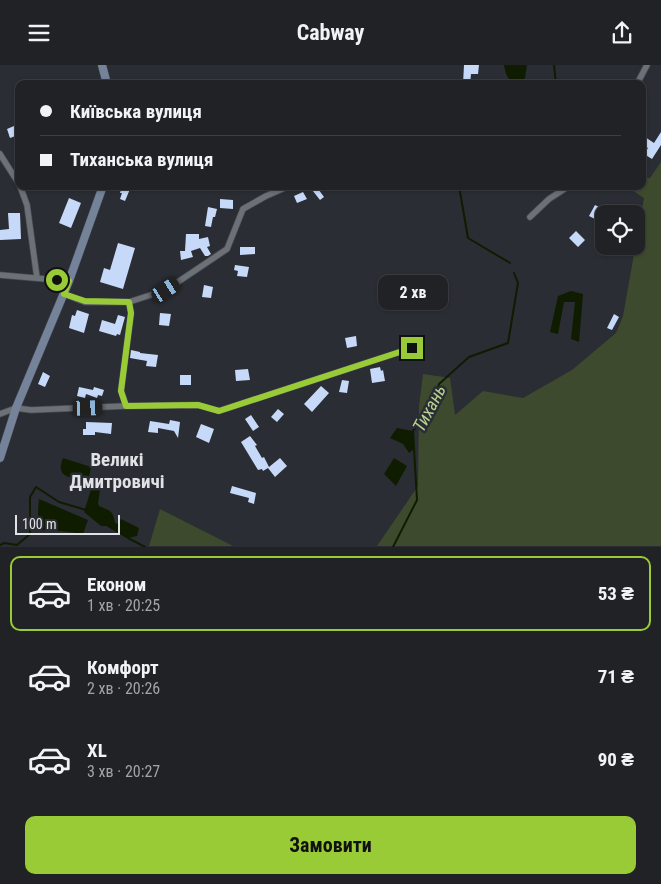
<!DOCTYPE html>
<html lang="uk">
<head>
<meta charset="utf-8">
<style>
	:root { --surface:#202226; --page:#282a2e; --text:#f1f3f6; --muted:#a2a4a7; --line:#3d3f43; --accent:#99cb36 }
	body { margin:0; font-family:"Roboto Condensed",sans-serif; background:var(--page); color:var(--text); height:100vh; display:flex; flex-direction:column; font-size:19px; white-space:nowrap }
	* { box-sizing:border-box; margin:0 }
	p { font-size:16px; color:var(--muted) }
	.icon { flex:none; width:28px; height:28px; fill:none; stroke:currentColor; stroke-width:2; stroke-linecap:round; stroke-linejoin:round }
	.map { position:relative; height:482px; overflow:hidden }
	.sheet { display:flex; flex-direction:column; background:var(--surface); flex:1 }
	.sheet>* { flex:none }
	.banner { position:absolute; left:15px; top:15px; width:631px; height:110px; border-radius:10px; box-shadow:0 1px 4px #0004,0 0 0 1px var(--line); display:grid; align-content:center; height:110px; padding:0 25px; background:var(--surface) }
	.controls { position:absolute; left:595px; top:140px; display:grid; gap:10px }
	.controls a { display:grid; place-items:center; width:50px; height:50px; border-radius:10px; background:var(--surface); box-shadow:0 1px 4px #0004,0 0 0 1px var(--line); font-size:25px }
	.scale { position:absolute; left:15px; bottom:12px; width:105px; box-sizing:border-box; padding-left:5px; border:2px solid #e0e2e6; border-top:0; font-size:14px; line-height:18px; white-space:nowrap; color:#e0e2e6; -webkit-text-stroke:4px #2a2d33; paint-order:stroke }
	.end { position:absolute; width:22px; height:22px; margin:-11px; border:6px solid #99cb36; background:#111; box-shadow:0 0 0 2px #111 }
	.from { border-radius:50% }
	.bubble { position:absolute; height:35px; border-radius:10px; background:var(--surface); box-shadow:0 1px 4px #0004,0 0 0 1px var(--line); font-size:16px; font-weight:700; line-height:35px; text-align:center }
	.car { position:absolute; width:15px; height:30px; margin:-15px -8px; border-radius:6px; box-shadow:0 0 4px 1px #0007; background:linear-gradient(#222 24%,#8ab4d8 0 40%,#222 0 76%,#8ab4d8 0 86%,#222 0) }
	.banner b { display:flex; align-items:center; gap:18px; height:48px; font-size:19px }
	.banner b+b { border-top:1px solid var(--line) }
	.banner i { width:12px; height:12px; background:var(--text) }
	ul { padding:9px 0 0; list-style:none }
	li { display:flex; align-items:center; gap:15px; height:75px; margin:0 10px 8px; padding:0 15px; border:2px solid transparent; border-radius:10px }
	li div { flex:1 }
	li b { display:block; font-size:19px }
	li em { font-style:normal; font-weight:700 }
	li.active { border-color:var(--accent) }
	li>.icon { width:45px; height:45px; stroke-width:1.5 }
	.action { display:flex; gap:10px; margin-top:auto; padding:10px 25px }
	.action a { flex:1; height:58px; border-radius:10px; background:var(--accent); color:#111; font-size:20px; font-weight:700; line-height:58px; text-align:center }
	header { display:flex; justify-content:space-between; align-items:center; height:65px; padding:0 25px; background:var(--surface); font-size:22px; font-weight:700 }
	.map>svg:first-child { display:block }
</style>
</head>
<body>
<header><svg class="icon" aria-label="menu" viewBox="0 0 24 24"><path d="M4 6h16M4 12h16M4 18h16"/></svg>Cabway<svg class="icon" aria-label="share" viewBox="0 0 24 24"><path d="M12 15V3M7 8l5-5 5 5M5 13v7h14v-7"/></svg></header>
<div class="map">
<svg width="661" height="482" viewBox="0 0 661 482">
	<rect width="100%" height="100%" fill="#2a2d33"/>
	<path fill="#3e4a2d" d="M661,97V481H377L418,421L419,341L423,309L450,313L455,350L483,326L523,333L572,305L616,268L623,251L644,133L626,121H642L643,113H650Z
		M160,444L233,481H149Z"/>
	<path fill="#101c00" d="M504,0H527L525,13L520,18C508,17 506,11 504,0Z
		M571,226L583,229L579,277L571,274L575,237H564L558,269L550,267L558,231Z
		M397,363L413,366L414,384L409,388L403,379L390,373Z
		M63,393L91,402L88,417C74,412 54,415 63,393Z
		M394,393L407,401L396,421L384,409Z
		M98,415L101,418L98,438L99,441C110,446 113,445 115,458L118,459L121,454L139,463L137,471L128,473L107,461H101L84,447L93,418Z
		M39,434L88,455L83,469L62,466L39,465L38,446Z"/>
	<g fill="none" stroke-linecap="round" stroke-linejoin="round">
		<path stroke="#101c00" stroke-width="2" d="M554,0L556,19
			M459,121L468,173L510,198
			M108,461L128,473L145,482
			M0,480L4,478L17,480L30,469V432L36,422L59,437L86,445
			M393,482L417,435L413,366L433,338L439,319L469,292L508,278L518,218L514,208"/>
	</g>
	<path fill="#c7d9f9" d="M464,0H479L478,9H471L470,19H463Z
		M14,61L18,70L10,73L7,64Z
		M661,67V80L652,94L644,89L648,83L642,80V70L654,78Z
		M122,121L130,124L125,136L120,134L122,128H120Z
		M309,121H316L324,132L320,135Z
		M303,127L307,134L297,138L294,131Z
		M69,133L81,138L71,163L59,158Z
		M220,134L233,135V144L220,143Z
		M595,140L603,144L597,155L589,151Z
		M208,142L217,144L215,152H213L211,162L205,161Z
		M8,148H20L21,174L0,175V165L9,164Z
		M576,166L585,175L578,182L569,173Z
		M186,169H199V174L208,172L210,181L207,182L211,189L208,191H205L200,183L191,186L193,192L181,195L180,186H185Z
		M118,178L135,183L123,224L100,217L104,203L110,205Z
		M240,182H255V189L240,190Z
		M235,200L249,202L247,212L237,211L238,206L234,205Z
		M204,220L213,222L211,233L202,232Z
		M77,245L89,249L84,268L69,263L72,250L75,251Z
		M160,248L171,249L169,261L159,260Z
		M614,249L619,252L612,265L607,263Z
		M118,250L125,252L120,270L117,269L116,271L99,266L102,255L115,259Z
		M356,271L357,281L347,283L345,273Z
		M131,285L140,287V288L158,290L156,302L146,301L147,296L130,293Z
		M380,302L381,306L383,305L385,316L372,318L370,304Z
		M248,304L250,315L236,316L235,305Z
		M43,307L50,311L45,322L38,319Z
		M180,310H191V320H180Z
		M342,315L349,316L347,328L339,327Z
		M321,321L329,328L312,347L304,339Z
		M79,322L93,325L94,322L104,325L102,331L98,330L97,333L86,329L85,333L77,331Z
		M278,344L284,349L277,357L271,352Z
		M251,350L259,362L253,366L245,354Z
		M170,355L180,357L178,373L174,366L158,363V368L148,367L150,356L169,359Z
		M86,357L112,358L111,369L95,367V370H83V364H86Z
		M201,359L214,364L209,378L196,372Z
		M250,371L257,380L255,381L262,393L264,392L269,402L280,393L287,401L275,412L268,403L263,406L262,404L258,405L241,377Z
		M232,421L256,428L254,439L248,437L249,433L230,428Z"/>
	<g fill="none" stroke-linecap="round" stroke-linejoin="round">
		<g stroke="#484b50" stroke-width="7">
			<path id="street" d="M637,19L647,0
				M0,89L19,119
				M20,121L27,140L37,213
				M530,152L549,134L569,121
				M0,210L69,216
				M64,229L85,237H129L166,225L227,184L243,144L266,131L289,121
				M126,341L121,326L131,248L129,237
				M0,349L16,343L31,345L126,341L198,340L219,346L412,283"/>
		</g>
		<g stroke="#484b50" stroke-width="9">
			<path id="secondary" d="M102,0L107,19
				M0,393L16,343L69,216L103,121"/>
		</g>
		<use href="#street" stroke="#6c7077" stroke-width="5.5"/>
		<use href="#secondary" stroke="#74829a" stroke-width="8"/>
	</g>
	<g fill="none" stroke-linecap="round" stroke-linejoin="round">
		<path stroke="#99cb36" stroke-width="6" d="M57,215L69,216L64,229L85,236L129,237L131,248L121,326L126,341L198,340L219,346L412,283"/>
	</g>
	<g text-anchor="middle" dominant-baseline="central" stroke-width="5" stroke-linejoin="round" paint-order="stroke">
		<g font-size="18" font-style="italic" fill="#b7d292" stroke="#2a2d33">
			<text transform="translate(429 343) rotate(-62)">Тихань</text>
		</g>
		<g font-size="19" font-weight="bold" fill="#e0e2e6" stroke="#2a2d33">
			<text x="117" y="394">Великі<tspan x="117" dy="22">Дмитровичі</tspan></text>
		</g>
	</g>
</svg>
<div class="controls">
<a><svg class="icon" aria-label="locate" viewBox="0 0 24 24"><circle cx="12" cy="12" r="6"/><path d="M12 2v4M12 18v4M2 12h4M18 12h4"/></svg></a>
</div>
<div class="scale">100 m</div>
<i class="end from" style="left:57px;top:215px"></i>
<i class="end" style="left:412px;top:283px"></i>
<div class="bubble" style="left:378px;top:210px;width:70px">2 хв</div>
<i class="car" style="left:166px;top:225px;rotate:57deg"></i>
<i class="car" style="left:88px;top:343px;rotate:88deg"></i>
<div class="banner">
<b><i class="from"></i>Київська вулиця</b>
<b><i></i>Тиханська вулиця</b>
</div>
</div>
<section class="sheet">
<ul>
<li class="active"><svg class="icon" aria-label="car" viewBox="0 0 24 24"><path d="M5 17H2v-5l4-1 3-4h7l3 4 3 1v5h-3M9 17h6M6 11h13"/><circle cx="7" cy="17" r="2"/><circle cx="17" cy="17" r="2"/></svg><div><b>Економ</b><p>1 хв · 20:25</p></div><em>53 ₴</em></li>
<li><svg class="icon" aria-label="car" viewBox="0 0 24 24"><path d="M5 17H2v-5l4-1 3-4h7l3 4 3 1v5h-3M9 17h6M6 11h13"/><circle cx="7" cy="17" r="2"/><circle cx="17" cy="17" r="2"/></svg><div><b>Комфорт</b><p>2 хв · 20:26</p></div><em>71 ₴</em></li>
<li><svg class="icon" aria-label="car" viewBox="0 0 24 24"><path d="M5 17H2v-5l4-1 3-4h7l3 4 3 1v5h-3M9 17h6M6 11h13"/><circle cx="7" cy="17" r="2"/><circle cx="17" cy="17" r="2"/></svg><div><b>XL</b><p>3 хв · 20:27</p></div><em>90 ₴</em></li>
</ul>
<div class="action"><a>Замовити</a></div>
</section>
</body>
</html>
